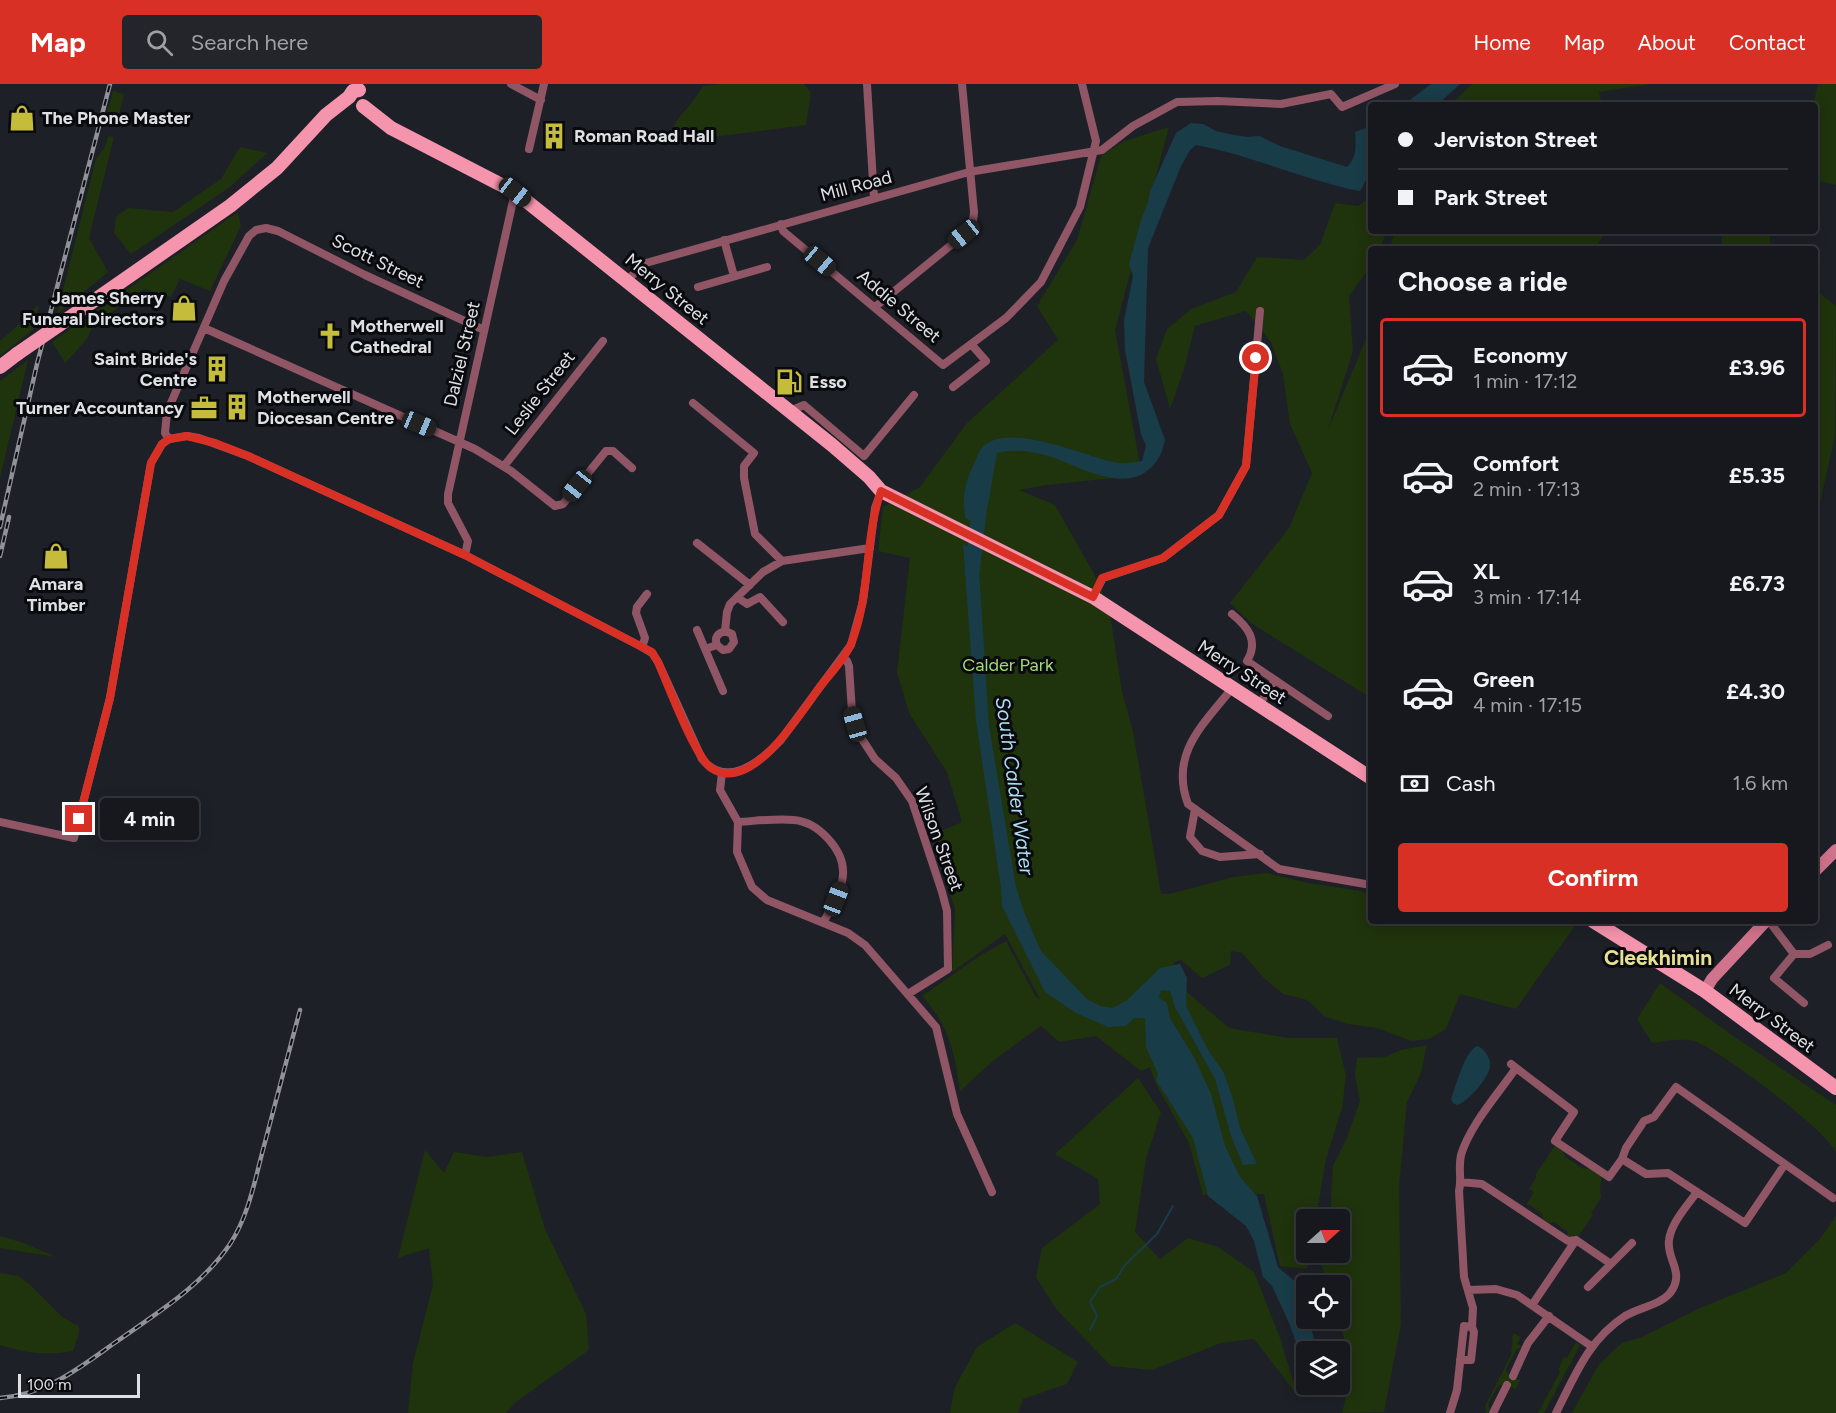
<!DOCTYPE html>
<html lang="en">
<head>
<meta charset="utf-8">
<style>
	:root { --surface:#16181e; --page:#23252b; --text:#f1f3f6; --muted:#9ea0a4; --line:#35373c; --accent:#d93025 }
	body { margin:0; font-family:Figtree,sans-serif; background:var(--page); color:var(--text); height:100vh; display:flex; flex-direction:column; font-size:22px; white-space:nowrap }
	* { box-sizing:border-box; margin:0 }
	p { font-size:20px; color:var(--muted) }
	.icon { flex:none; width:33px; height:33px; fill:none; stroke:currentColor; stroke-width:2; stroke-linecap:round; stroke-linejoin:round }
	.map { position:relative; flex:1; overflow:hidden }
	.sheet { position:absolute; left:1368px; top:162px; width:450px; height:678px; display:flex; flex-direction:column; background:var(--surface); border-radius:6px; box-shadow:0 3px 15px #0003,0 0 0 2px var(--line) }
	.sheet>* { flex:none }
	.guide { position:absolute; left:1368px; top:18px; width:450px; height:132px; border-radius:6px; box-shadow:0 3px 15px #0003,0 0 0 2px var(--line); display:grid; align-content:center; height:132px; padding:0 30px; background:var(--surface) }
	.needle { width:39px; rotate:69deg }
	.tools { position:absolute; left:1296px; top:1125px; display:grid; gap:12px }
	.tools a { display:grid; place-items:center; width:54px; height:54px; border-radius:6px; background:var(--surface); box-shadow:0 3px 15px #0003,0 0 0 2px var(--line); font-size:30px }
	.scale { position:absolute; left:18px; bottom:15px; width:122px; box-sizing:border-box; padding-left:6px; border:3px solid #dee0e5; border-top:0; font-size:16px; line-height:21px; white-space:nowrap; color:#dee0e5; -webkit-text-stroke:4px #090a0d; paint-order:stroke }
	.end { position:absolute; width:27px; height:27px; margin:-14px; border:8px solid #d93025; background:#fff; box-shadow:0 0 0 3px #fff }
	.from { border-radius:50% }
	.bubble { position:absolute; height:42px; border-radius:6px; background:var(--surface); box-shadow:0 3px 15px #0003,0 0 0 2px var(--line); font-size:20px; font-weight:700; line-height:42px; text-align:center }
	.car { position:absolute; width:18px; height:36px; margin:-18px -9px; border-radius:8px; box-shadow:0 0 4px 2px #0007; background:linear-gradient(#222 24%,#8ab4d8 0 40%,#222 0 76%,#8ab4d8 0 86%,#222 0) }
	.guide b { display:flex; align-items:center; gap:21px; height:57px; font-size:22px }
	.guide b+b { border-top:2px solid var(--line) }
	.guide i { width:15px; height:15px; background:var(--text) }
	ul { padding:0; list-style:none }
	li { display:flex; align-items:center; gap:18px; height:99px; margin:0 12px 9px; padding:0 18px; border:3px solid transparent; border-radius:6px }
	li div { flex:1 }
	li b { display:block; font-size:22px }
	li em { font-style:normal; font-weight:700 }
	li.on { border-color:var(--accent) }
	li>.icon { width:54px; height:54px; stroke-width:1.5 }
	h2 { padding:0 30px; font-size:27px; line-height:72px }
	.pay { display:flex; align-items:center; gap:15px; height:66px; padding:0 30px; font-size:22px }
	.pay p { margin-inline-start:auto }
	.cta { display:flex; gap:12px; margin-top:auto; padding:12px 30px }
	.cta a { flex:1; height:69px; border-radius:6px; background:var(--accent); color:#fff; font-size:24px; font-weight:700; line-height:69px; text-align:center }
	header { display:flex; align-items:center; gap:36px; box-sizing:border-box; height:84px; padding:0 30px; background:var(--accent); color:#fff }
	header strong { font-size:28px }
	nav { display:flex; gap:33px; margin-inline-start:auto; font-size:21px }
	.search { width:420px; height:54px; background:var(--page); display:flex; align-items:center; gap:15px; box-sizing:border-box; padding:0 21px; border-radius:6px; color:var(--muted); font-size:22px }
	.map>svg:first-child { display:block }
</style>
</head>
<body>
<header>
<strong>Map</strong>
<div class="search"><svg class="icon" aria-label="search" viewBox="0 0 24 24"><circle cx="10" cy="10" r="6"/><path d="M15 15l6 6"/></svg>Search here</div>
<nav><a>Home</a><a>Map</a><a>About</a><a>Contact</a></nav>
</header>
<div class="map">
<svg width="1836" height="1329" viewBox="0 0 1836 1329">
	<rect width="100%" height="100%" fill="#1e2028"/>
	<path fill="#1f330c" d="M720,0H804L811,9L806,41L705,54L669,52C678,30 692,22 703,2Z
		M1472,0H1649L1599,8L1602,21H1564L1545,17H1484L1479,21H1453V18Z
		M1818,0H1836V101L1815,96V21H1813Z
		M113,7L124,10L116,43L104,40Z
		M1169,43L1115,246L1142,391L1047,401L1019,406L1055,421L1094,490L1109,523L1122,608L1133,647L1161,810H1170L1233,793L1267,789L1308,799L1361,807L1371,811V837H1566L1574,843L1516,925L1460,910L1446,945L1429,955L1411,957L1377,944L1348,940L1324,932L1307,916L1283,910L1263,893L1242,869L1231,867L1230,881L1202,894L1181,876L1173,878L1187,908L1229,944L1288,954H1337L1346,992L1342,1024L1326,1075L1316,1135L1306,1136V1168L1310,1169L1307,1185L1280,1182L1264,1110L1203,1111L1189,1059L1156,1000L1150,983L1141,987L1096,952L1059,958L1041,942L994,976L960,1007C955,970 949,941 922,912L981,871L1006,857L1036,913L1040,915L1005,850L952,888L955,825L930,752L962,738L947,688L909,629L897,588L910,474L878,467L883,423L920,403L966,340L1058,256L1037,222L1077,156L1101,72L1124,57Z
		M108,52L114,53L89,154L108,188L57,230L96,75L105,63Z
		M240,63L267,69L230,103L131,170L114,149L116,133L128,124L173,128L221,95Z
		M1371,112V147H1387L1380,165H1371V182L1349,212L1353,267L1328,346L1371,243V614L1251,539L1230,519L1289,444L1312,389L1290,340L1283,290L1271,258L1246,227L1195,242L1185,282L1170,325L1156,275L1167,245L1191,225L1236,208L1257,173L1304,176L1320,161L1335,119L1359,122Z
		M238,128L241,142L210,207L180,195L171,213L144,205L115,226L95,236L87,255L65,279L52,258Z
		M1395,147H1606L1598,160L1599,165H1389Z
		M1722,147H1770V165H1722Z
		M1817,207L1836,222L1835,352L1815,441V208Z
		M39,220L34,245L0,272V257L16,243Z
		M28,276L0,394V297Z
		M1660,899L1736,954L1836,1021V1068C1825,1045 1719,965 1694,957C1681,954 1665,957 1652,959L1637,935Z
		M1427,961L1421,989L1407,1018L1399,1103L1401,1240L1384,1328L1342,1329L1352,1287L1346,1259L1337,1235L1340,1234V1202L1327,1201L1318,1169L1340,1168V1136L1330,1135L1333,1082L1347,1054L1360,1017L1355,991L1357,974L1385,973L1401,966Z
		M1138,994L1161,1028L1146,1075L1135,1148L1160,1175L1188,1154L1218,1163L1254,1188L1280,1254L1298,1312L1254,1255L1221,1259L1152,1286L1111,1282L1056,1225L1036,1193L1042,1164L1100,1120L1098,1095L1055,1070Z
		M1557,1062L1563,1066L1565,1073L1584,1085L1590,1084L1602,1093L1600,1102L1601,1114L1591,1129L1593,1131L1578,1153L1575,1151L1568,1153L1567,1147L1554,1138L1549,1140L1543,1135L1542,1130L1530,1121H1526L1534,1108L1529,1105L1536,1094V1090L1554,1063Z
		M425,1066L444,1089L454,1068L487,1073L522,1068L545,1145L586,1230L589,1266L516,1318L506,1329H408L413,1279L433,1201L429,1164L398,1174Z
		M1836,1132V1329H1572L1599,1280L1622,1259L1642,1253L1700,1224L1786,1189L1820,1155Z
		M0,1152L24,1159L56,1173L0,1164Z
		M0,1189L18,1192L28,1199L62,1233L79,1242V1249L73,1267C47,1272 25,1269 0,1261Z
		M1015,1239L1078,1278L1067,1300L1023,1315L1018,1329H950L955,1303L977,1263Z
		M1513,1249L1521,1253L1517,1260L1523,1263L1517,1265L1506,1285L1508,1291L1520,1296L1516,1305L1504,1300L1498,1302L1488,1320L1490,1325L1488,1329H1486L1485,1322L1511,1271Z
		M1576,1258L1580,1261L1544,1329H1538L1560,1288L1558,1286L1564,1273L1567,1274Z"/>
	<path fill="#193c49" d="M1431,0H1460L1437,21H1403Z
		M1191,39L1203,40L1216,47L1234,51L1248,53L1259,52L1280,62L1347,83C1357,73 1356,62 1355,48L1371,42C1371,64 1374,87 1360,107C1304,96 1251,71 1196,61L1190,66L1181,82L1148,164L1144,298L1165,356C1163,363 1161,372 1156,378C1129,414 1080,382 1048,372C1032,367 1014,365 997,369L989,416L982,439L966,435C961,418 965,398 973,382C976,376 978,369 981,365C1005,334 1088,375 1119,379C1126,380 1135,378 1142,377L1146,362L1141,350L1125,266L1124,237L1133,192L1129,180L1141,136L1148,118L1150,107L1176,49Z
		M963,460L978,470L989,642L1016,803L1024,828L1041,867L1087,915L1100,922L1113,924L1127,916L1160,884L1180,880L1187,894L1186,922L1208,966L1224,989L1233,1015L1240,1044L1257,1080L1243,1081L1231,1052L1215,995L1175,923L1170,907L1161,906L1159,914L1167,919L1170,934L1195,975L1211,1010L1225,1062L1240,1093L1257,1112L1278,1183L1300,1202L1306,1226V1234L1309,1235L1317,1267L1306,1268V1288L1290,1241L1272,1202L1263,1193L1254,1157L1246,1142L1208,1112L1193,1054L1156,996L1158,990L1146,963L1145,934H1134L1126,942L1108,943L1076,929L1045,908L1002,822L1001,804L976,637Z
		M1478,962C1485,966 1490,973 1490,981C1490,993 1468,1018 1457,1021L1453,1019L1451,1015C1456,1002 1465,965 1478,962Z"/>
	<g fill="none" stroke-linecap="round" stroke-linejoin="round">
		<path stroke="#193c49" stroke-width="2" d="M1090,1246L1097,1232L1090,1218L1100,1203L1116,1195L1125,1181L1157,1150L1173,1122"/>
		<path stroke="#193c49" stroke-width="15" d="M972,488L980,420"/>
		<path stroke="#905665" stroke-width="8" d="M511,0L541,16
			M867,0L874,114
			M529,65L544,0
			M781,140L783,147L943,281L1006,234L1041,198L1080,123L1096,57L1082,0
			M724,156L734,192
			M627,196L646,179L969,88L1102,66L1133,42L1177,18L1218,17L1281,20L1331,10L1342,23L1395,0
			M698,203L767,183
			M875,223L967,148L973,137L974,128L962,0
			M204,244L475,365L511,387L555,422L563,420L606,367H613L632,384
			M953,303L986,277L971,260
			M693,319L754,369L744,382V394L755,450L782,477
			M790,327L804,321L864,372L914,311
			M169,355L187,352L199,354L248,372L465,471L642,563L652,569L658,578L702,675C727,705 760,678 780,657L851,561L863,517L875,424L881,407
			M504,382L603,257
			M697,459L750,501
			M465,471L468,457L448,419V410L515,108
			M737,513L747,520L760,513L783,538
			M1093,513L1103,494L1163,474L1219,431L1246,382L1260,227
			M1232,530C1248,543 1259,557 1247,577L1328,632
			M697,546L705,565L717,561
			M725,547C718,549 714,553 717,561L723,566L729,565L734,558L732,550L725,547L727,528L730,520L763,488L782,477L870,464
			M642,563L645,554L636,529L637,523L647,510
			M705,565L723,607
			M842,574L847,577L849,582L852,628L858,649L875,675L896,694L912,717L942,808L947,827L948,885L908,910
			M1233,603C1204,640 1169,669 1188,720L1279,785L1371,801
			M1259,621L1274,597
			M722,689L720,706L738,738L737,768L752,803L767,816L848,849L865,861L936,943L957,1030L992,1108
			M1195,725L1190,753L1202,767L1220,773L1260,770
			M0,738L74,754L110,614L151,379L162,360L169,355L165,349L167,328L224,197L249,152L256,146L266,144L278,147L365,191L484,246
			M738,738C756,737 776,734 794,736C818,738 845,766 843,791C842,808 831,824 823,839
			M1769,837L1794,870L1774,894L1804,919
			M1794,870H1810L1828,861
			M1511,980L1574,1028L1555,1057L1609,1093L1622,1075
			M1785,1080L1745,1139L1668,1089L1646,1090L1622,1075L1626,1064L1644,1037L1654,1033L1676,1003L1833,1114
			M1461,1098L1482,1100L1568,1157L1576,1156L1532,1221
			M1576,1156L1611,1180L1632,1159
			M1588,1203L1611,1180
			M1468,1206L1496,1205L1517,1211L1591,1262
			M1460,1276H1471L1474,1248L1472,1243
			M1513,1292L1528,1259L1549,1232
			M1450,1329L1457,1306L1464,1242L1472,1243L1473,1224L1464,1193L1459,1107C1462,1095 1458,1084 1461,1071C1470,1041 1498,1010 1516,984
			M1493,1329L1507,1301
			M1556,1329C1575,1292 1588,1256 1625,1232C1638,1224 1660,1221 1670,1209C1686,1188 1666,1176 1669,1156C1671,1139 1687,1122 1697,1108"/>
		<path stroke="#d0738c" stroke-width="12" d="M1815,787L1836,766
			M1705,907L1712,895L1766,837"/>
		<path stroke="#f594ad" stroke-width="14" d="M363,22L391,44L515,108L832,361L869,393L881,407L1093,513L1371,694
			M59,241L230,122L277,84L326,31L349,13L353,7L359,6
			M0,283L17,270
			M1593,837L1705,907L1836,1004"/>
		<g stroke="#909298" stroke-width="4.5">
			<path id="rail" d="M0,443L37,280L110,0
				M0,472L9,433
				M0,1314C45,1311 78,1285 113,1260C154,1231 201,1203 230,1160C249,1131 255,1095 264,1062C276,1016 288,971 300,926"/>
		</g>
		<use href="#rail" stroke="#090a0d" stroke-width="2" stroke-dasharray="7" stroke-linecap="butt"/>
		<path stroke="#f594ad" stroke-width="14" d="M17,270L59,241"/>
	</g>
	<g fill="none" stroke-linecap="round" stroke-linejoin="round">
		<path stroke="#d93025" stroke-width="8" d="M79,735L110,614L151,379L162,360L169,355L187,352L215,359L248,372L465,471L642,563L652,568L658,578C667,599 695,673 711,684C751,711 800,630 819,604C829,591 845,575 851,560C871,511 864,456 881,407L1093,513L1102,494L1163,474L1219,431L1246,382L1256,274"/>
	</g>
	<defs>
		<g id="shop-bare" transform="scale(2.07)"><path d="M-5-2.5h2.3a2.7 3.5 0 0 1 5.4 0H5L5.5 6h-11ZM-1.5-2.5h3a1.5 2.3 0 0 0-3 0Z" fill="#c6bc3c" stroke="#090a0d" stroke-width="2.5" paint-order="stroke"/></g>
		<g id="building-bare" transform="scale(2.07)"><path d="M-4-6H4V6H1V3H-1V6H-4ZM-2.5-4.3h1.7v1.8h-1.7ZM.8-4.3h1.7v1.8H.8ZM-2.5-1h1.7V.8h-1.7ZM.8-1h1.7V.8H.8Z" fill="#c6bc3c" stroke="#090a0d" stroke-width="2.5" paint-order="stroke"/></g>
		<g id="church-bare" transform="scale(2.07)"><path d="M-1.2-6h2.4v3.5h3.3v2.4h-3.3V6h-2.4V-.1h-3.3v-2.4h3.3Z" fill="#c6bc3c" stroke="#090a0d" stroke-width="2.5" paint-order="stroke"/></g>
		<g id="fuel-bare" transform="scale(2.07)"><path d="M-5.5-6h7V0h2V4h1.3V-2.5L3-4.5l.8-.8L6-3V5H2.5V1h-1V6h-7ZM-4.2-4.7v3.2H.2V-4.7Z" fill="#c6bc3c" stroke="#090a0d" stroke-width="2.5" paint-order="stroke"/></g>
		<g id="office-bare" transform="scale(2.07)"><path d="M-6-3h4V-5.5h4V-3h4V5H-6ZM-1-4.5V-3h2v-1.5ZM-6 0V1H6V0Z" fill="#c6bc3c" stroke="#090a0d" stroke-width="2.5" paint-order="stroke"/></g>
	</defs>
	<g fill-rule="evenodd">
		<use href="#shop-bare" x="22" y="34"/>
		<use href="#building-bare" x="554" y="52"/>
		<use href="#shop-bare" x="184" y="224"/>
		<use href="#church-bare" x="330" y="252"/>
		<use href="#building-bare" x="217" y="285"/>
		<use href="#fuel-bare" x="789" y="298"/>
		<use href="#building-bare" x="237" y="323"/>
		<use href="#office-bare" x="204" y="324"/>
		<use href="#shop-bare" x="56" y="472"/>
	</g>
	<g text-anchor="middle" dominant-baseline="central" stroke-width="6" stroke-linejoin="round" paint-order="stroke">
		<g font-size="18" font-weight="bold" fill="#dee0e5" stroke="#090a0d" text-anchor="start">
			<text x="42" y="34">The Phone Master</text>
			<text x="574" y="52">Roman Road Hall</text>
			<text x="164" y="214" text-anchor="end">James Sherry<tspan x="164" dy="21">Funeral Directors</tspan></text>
			<text x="350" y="242">Motherwell<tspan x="350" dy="21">Cathedral</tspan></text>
			<text x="197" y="275" text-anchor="end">Saint Bride's<tspan x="197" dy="21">Centre</tspan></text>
			<text x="809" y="298">Esso</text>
			<text x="257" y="313">Motherwell<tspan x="257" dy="21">Diocesan Centre</tspan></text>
			<text x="184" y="324" text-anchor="end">Turner Accountancy</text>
			<text x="56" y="500" text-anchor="middle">Amara<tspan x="56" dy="21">Timber</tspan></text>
		</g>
		<g font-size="18" fill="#dee0e5" stroke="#090a0d">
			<text transform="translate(856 102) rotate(-15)">Mill Road</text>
			<text transform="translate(378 177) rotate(26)">Scott Street</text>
			<text transform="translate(667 205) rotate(39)">Merry Street</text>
			<text transform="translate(899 222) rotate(40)">Addie Street</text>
			<text transform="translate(462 270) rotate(-77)">Dalziel Street</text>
			<text transform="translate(540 309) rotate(-52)">Leslie Street</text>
			<text transform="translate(1242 588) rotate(33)">Merry Street</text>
			<text transform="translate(939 755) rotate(70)">Wilson Street</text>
			<text transform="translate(1772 934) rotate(37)">Merry Street</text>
		</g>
		<g font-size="18" fill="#a2da74" stroke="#090a0d">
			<text x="1008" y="581">Calder Park</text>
		</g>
		<g font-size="20" font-style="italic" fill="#acddf2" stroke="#090a0d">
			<text transform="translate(1015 702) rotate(82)">South Calder Water</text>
		</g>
		<g font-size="21" font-weight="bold" fill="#e6e091" stroke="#090a0d">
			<text x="1658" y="873">Cleekhimin</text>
		</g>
	</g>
</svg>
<div class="tools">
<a><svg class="needle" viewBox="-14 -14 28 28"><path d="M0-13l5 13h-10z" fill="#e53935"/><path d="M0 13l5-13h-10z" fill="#9ea0a4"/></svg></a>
<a><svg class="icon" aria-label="locate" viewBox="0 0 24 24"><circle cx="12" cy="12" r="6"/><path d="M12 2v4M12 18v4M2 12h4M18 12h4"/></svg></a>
<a><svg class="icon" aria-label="layers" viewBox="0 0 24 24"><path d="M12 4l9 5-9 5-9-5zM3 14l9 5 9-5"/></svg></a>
</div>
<div class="scale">100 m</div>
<i class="end from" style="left:1256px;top:274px"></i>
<i class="end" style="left:79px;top:735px"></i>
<div class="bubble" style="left:100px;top:714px;width:99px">4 min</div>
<i class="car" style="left:515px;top:108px;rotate:128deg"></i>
<i class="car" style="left:964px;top:150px;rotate:231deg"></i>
<i class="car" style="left:820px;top:177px;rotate:130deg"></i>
<i class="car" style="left:419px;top:340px;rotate:113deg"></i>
<i class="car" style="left:577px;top:402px;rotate:219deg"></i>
<i class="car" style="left:855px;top:640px;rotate:344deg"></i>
<i class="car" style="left:836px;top:815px;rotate:21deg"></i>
<div class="guide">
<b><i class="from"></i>Jerviston Street</b>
<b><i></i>Park Street</b>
</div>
<section class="sheet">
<h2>Choose a ride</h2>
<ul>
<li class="on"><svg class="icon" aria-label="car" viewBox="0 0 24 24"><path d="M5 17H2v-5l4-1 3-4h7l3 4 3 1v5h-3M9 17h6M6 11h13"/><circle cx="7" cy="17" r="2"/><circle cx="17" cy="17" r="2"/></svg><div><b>Economy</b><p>1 min · 17:12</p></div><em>£3.96</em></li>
<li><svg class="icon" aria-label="car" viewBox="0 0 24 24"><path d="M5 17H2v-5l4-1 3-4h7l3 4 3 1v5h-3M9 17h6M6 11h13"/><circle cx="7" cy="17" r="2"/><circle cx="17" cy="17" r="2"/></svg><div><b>Comfort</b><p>2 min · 17:13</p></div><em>£5.35</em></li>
<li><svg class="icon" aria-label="car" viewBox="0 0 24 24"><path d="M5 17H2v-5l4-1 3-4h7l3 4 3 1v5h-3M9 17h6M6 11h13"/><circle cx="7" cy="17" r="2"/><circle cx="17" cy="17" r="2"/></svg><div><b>XL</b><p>3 min · 17:14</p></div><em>£6.73</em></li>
<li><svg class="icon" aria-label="car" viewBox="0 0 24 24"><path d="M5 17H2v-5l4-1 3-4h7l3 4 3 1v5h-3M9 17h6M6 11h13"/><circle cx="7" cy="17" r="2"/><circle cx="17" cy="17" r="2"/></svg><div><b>Green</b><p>4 min · 17:15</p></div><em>£4.30</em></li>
</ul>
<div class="pay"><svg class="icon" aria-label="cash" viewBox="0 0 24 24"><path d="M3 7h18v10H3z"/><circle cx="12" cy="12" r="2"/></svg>Cash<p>1.6 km</p></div>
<div class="cta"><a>Confirm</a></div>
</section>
</div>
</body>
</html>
